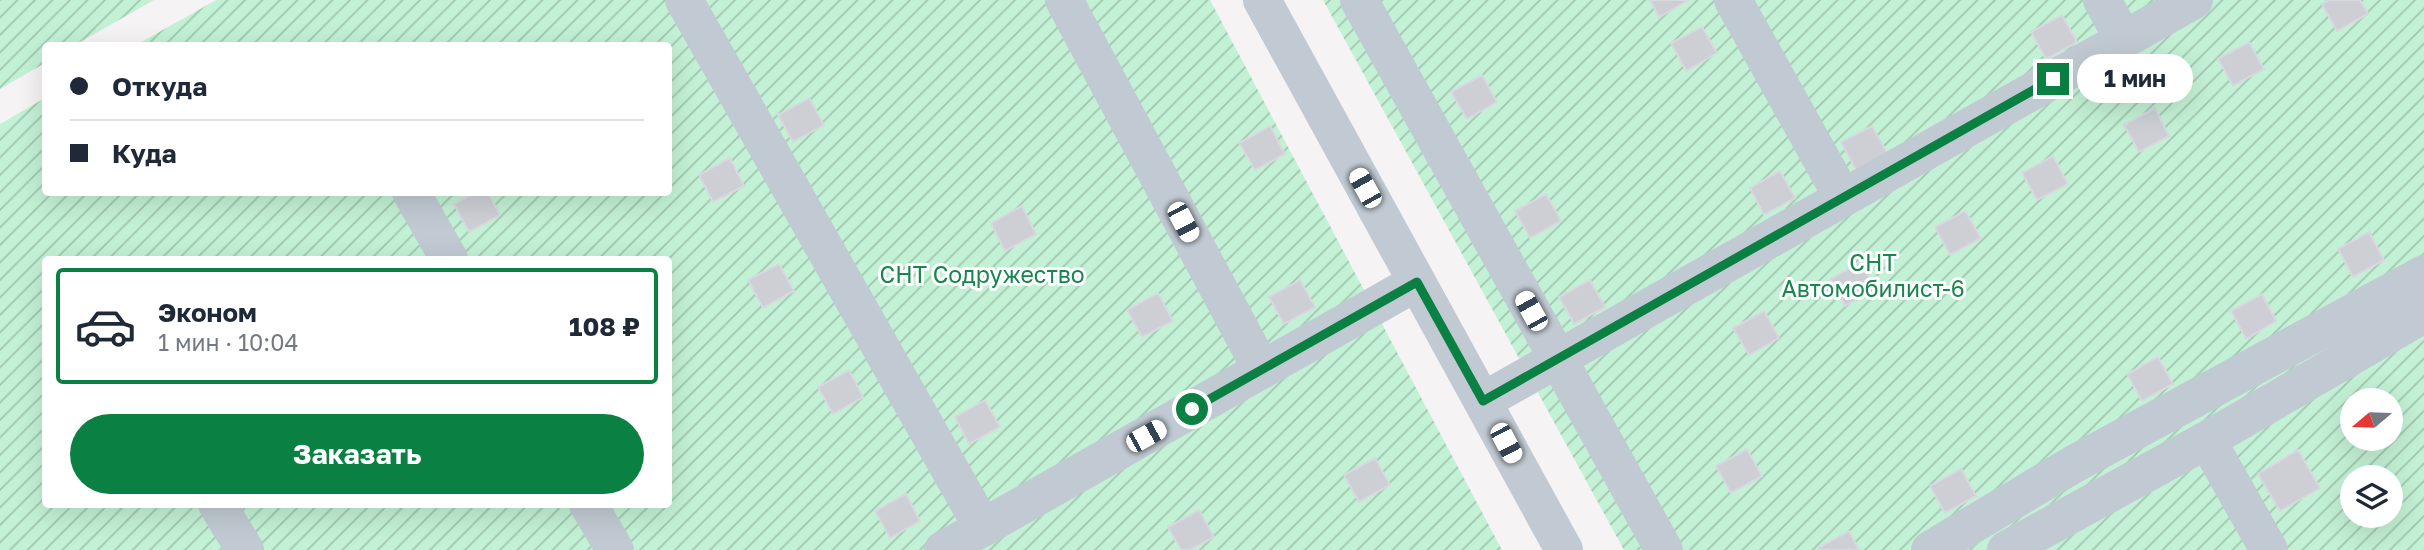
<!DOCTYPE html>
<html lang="ru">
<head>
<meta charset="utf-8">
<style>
	:root { --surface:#fff; --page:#f6f6f7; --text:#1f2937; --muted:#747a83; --line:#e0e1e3; --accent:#0b8043 }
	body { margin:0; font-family:"Golos Text",sans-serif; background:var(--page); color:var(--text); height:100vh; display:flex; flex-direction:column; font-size:26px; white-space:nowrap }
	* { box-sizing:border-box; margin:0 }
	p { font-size:23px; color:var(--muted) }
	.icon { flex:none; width:38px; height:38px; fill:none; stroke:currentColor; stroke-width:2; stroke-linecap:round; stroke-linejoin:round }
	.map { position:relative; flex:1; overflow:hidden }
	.sheet { position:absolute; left:42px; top:256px; width:630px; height:252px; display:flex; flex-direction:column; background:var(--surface); border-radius:7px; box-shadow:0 7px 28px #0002 }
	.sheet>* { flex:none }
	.hud { position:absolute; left:42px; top:42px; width:630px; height:154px; border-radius:7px; box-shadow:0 7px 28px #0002; display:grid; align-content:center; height:154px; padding:0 28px; background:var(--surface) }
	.needle { width:46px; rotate:251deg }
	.fabs { position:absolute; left:2340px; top:388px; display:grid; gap:14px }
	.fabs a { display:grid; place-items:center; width:63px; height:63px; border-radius:50%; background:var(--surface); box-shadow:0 7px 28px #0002; font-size:35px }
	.end { position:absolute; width:32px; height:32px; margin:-16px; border:9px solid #0b8043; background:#fff; box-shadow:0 0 0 4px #fff }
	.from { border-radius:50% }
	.bubble { position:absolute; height:49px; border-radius:24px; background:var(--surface); box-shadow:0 7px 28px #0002; font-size:23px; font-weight:700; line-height:49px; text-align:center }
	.car { position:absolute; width:21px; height:42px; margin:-21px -10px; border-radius:9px; box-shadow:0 0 5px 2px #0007; background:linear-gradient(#fff 24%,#345 0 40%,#fff 0 76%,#345 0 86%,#fff 0) }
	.hud b { display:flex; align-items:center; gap:24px; height:66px; font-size:26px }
	.hud b+b { border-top:2px solid var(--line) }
	.hud i { width:18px; height:18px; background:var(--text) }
	ul { padding:12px 0 0; list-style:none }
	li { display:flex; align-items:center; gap:21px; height:116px; margin:0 14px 10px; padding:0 14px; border:4px solid transparent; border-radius:7px }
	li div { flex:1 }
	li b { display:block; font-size:26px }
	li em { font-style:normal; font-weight:700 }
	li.selected { border-color:var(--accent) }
	li>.icon { width:63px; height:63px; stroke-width:1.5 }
	.action { display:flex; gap:14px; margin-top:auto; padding:14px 28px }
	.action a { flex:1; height:80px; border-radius:42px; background:var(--accent); color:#fff; font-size:28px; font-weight:700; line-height:80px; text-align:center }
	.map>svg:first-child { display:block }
</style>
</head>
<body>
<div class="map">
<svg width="2424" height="550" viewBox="0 0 2424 550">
	<defs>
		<pattern id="garden-furrows" width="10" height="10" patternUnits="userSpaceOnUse" patternTransform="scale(1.75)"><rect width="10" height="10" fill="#c3f1d5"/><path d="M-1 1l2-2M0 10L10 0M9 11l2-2" fill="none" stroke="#a0c6b0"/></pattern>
	</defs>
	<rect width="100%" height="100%" fill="#f5f3f3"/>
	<path fill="url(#garden-furrows)" fill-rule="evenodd" d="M0,0H154L75,45L46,46L45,63L0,89Z
		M216,0H1210L1502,550H0V124L45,98L46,192H668V46L136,45ZM46,259H668V504H46Z
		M1323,0H2424V550H1624ZM2352,401H2390V439H2352ZM2352,478H2390V516H2352Z"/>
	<path fill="#cdcfd5" stroke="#d7d9de" stroke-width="2" d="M1650,0H1689L1659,17Z
		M2329,0H2360L2368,14L2337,31L2322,4Z
		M2062,15L2077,42L2046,59L2031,32Z
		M1702,27L1717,53L1686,71L1671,43Z
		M2249,42L2264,69L2233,86L2218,59Z
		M1482,75L1497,102L1467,119L1451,92Z
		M809,98L824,125L793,142L778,115Z
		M2155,108L2169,136L2139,152L2124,125Z
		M1270,126L1285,154L1255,170L1239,143Z
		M1872,126L1887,153L1856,170L1841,142Z
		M2053,156L2068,184L2037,200L2022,173Z
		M730,158L744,186L713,202L699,175Z
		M1780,171L1795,198L1764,215L1750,188Z
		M476,192H488L500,215L469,232L454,204Z
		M1546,194L1561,221L1530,238L1515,211Z
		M1022,206L1036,234L1005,251L991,223Z
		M1965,211L1981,238L1950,255L1935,227Z
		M2369,232L2384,260L2353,277L2338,249Z
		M1861,262L1876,289L1845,306L1831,279Z
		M779,264L794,291L763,308L748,280Z
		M1300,280L1315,307L1284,324L1269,297Z
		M1590,280L1605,307L1574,324L1559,297Z
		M1158,293L1173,321L1142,337L1127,310Z
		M2262,294L2276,321L2246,339L2231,311Z
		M1764,311L1779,338L1749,355L1733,328Z
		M2158,357L2173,384L2142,401L2127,374Z
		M849,370L863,397L833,414L818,387Z
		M985,400L1000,427L969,444L955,417Z
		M1747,449L1762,476L1731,493L1716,466Z
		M2298,450L2320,488L2280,511L2258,474Z
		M1375,458L1390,485L1359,502L1344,475Z
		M1961,469L1976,496L1945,513L1930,486Z
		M906,494L920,521L890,538L875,511Z
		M1199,510L1214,537L1190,550H1181L1168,527Z
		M1849,531L1859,550H1819L1818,548Z"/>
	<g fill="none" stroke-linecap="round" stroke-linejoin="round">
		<path stroke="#c1cad2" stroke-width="38" d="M684,0L983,528
			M1064,0L1262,370
			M1262,0L1564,550
			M1359,0L1664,550
			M1733,0L1843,198
			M2102,0L2124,40
			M411,192L449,259
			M1483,401L2194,0
			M2207,440L2269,550
			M217,504L245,550
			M588,504L615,550
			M943,550L1417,282
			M1930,550L2074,464L2424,274
			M2006,550L2207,440L2424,314"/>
	</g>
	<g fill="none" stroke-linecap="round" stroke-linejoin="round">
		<path stroke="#0b8043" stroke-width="9" d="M1192,409L1417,282L1483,401L2053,79"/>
	</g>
	<g text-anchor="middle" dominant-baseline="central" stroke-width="6" stroke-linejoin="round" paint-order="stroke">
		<g font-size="23" fill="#17864f" stroke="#fff">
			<text x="1873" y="262">СНТ<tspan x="1873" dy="26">Автомобилист-6</tspan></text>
			<text x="982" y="274">СНТ Содружество</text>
		</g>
	</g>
</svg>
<div class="fabs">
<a><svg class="needle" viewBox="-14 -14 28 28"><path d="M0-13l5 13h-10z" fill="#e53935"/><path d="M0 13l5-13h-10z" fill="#747a83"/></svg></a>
<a><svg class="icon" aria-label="layers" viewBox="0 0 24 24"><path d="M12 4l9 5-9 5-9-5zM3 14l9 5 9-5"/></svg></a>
</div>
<i class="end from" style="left:1192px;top:409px"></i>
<i class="end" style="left:2053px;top:79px"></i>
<div class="bubble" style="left:2077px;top:54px;width:116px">1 мин</div>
<i class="car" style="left:1365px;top:188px;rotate:331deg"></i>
<i class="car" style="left:1183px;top:222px;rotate:152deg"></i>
<i class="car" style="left:1531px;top:311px;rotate:331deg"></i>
<i class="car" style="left:1146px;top:436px;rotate:61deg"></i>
<i class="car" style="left:1506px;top:443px;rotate:152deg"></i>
<div class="hud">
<b><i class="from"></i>Откуда</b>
<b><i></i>Куда</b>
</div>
<section class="sheet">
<ul>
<li class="selected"><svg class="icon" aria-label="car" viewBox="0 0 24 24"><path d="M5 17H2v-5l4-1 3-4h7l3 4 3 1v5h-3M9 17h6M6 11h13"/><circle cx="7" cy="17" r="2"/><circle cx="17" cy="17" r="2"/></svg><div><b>Эконом</b><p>1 мин · 10:04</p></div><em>108 ₽</em></li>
</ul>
<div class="action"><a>Заказать</a></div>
</section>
</div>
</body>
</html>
